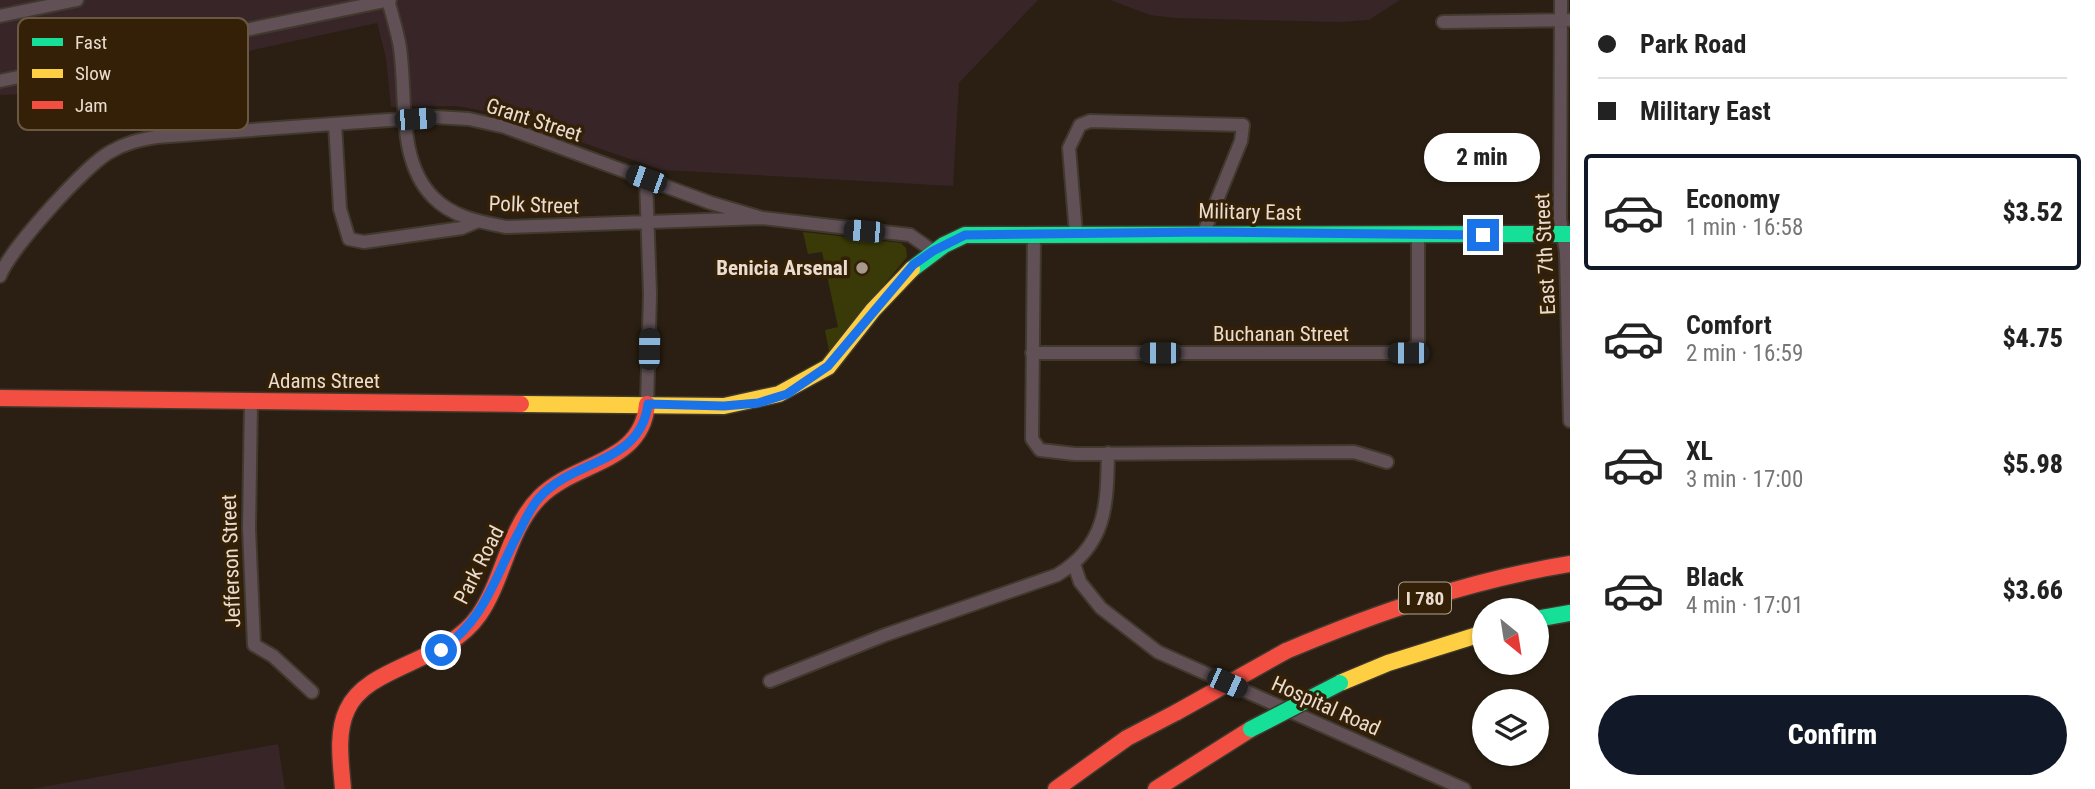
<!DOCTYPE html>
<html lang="en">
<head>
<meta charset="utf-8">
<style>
	:root { --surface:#fff; --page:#f6f6f6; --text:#222; --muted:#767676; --line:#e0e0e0; --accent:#111827 }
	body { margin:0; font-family:"Roboto Condensed",sans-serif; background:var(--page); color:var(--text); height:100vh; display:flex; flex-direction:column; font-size:26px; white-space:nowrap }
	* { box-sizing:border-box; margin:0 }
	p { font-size:23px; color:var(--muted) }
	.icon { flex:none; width:38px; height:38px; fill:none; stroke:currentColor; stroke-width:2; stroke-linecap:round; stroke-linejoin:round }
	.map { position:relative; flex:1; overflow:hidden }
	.details { display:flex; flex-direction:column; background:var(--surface); width:525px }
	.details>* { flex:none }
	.banner { display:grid; align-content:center; height:154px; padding:0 28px; background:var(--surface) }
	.needle { width:46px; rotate:150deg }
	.tools { position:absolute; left:1472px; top:598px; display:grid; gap:14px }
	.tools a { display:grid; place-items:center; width:77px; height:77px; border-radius:50%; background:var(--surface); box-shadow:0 2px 5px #0004; font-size:35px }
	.end { position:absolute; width:32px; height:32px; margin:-16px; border:9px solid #1a73e8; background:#fff; box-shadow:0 0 0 4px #fff }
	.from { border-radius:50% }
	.bubble { position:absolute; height:49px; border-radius:24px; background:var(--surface); box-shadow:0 2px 5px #0004; font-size:23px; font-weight:800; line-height:49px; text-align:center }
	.car { position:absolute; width:21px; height:42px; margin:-21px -10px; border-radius:9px; box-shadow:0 0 5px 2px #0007; background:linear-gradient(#222 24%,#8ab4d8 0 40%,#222 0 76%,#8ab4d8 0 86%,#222 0) }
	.banner b { display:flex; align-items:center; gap:24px; height:66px; font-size:26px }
	.banner b+b { border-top:2px solid var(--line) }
	.banner i { width:18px; height:18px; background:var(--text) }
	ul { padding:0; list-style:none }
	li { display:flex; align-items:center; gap:21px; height:116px; margin:0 14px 10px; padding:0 14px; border:4px solid transparent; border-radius:7px }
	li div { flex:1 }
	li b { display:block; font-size:26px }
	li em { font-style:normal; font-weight:800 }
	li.current { border-color:var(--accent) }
	li>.icon { width:63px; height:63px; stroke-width:1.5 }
	.primary-button { display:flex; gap:14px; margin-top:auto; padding:14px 28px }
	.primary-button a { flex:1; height:80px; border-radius:42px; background:var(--accent); color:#fff; font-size:28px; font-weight:800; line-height:80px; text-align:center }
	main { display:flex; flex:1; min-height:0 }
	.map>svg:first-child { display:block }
</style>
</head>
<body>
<main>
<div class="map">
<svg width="1570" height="789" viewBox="0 0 1570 789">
	<rect width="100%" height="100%" fill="#2a1f12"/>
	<path fill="#372528" d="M0,0H1038L959,83L953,186L662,170L499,114L457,106L391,107L386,58L377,23L56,93L0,95Z
		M1110,0H1400L1369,20L1338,22L1174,18L1150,15Z
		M278,744L285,789H32Z"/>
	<path fill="#3a3a08" d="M803,232L901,243L906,248L907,257L829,351L825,330L838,327L822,252L808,254Z"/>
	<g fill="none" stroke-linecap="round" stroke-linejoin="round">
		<g stroke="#42392e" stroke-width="16">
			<path id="street" d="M388,0C392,14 396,28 399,42C408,90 395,159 433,197C452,217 480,222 506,227L762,218
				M1561,0L1560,219L1566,252L1570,421
				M0,16L77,0
				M1443,22L1570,20
				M0,81L390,0
				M435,117L469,119L505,127L711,203L762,218L910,235L933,251
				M335,124L340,209L349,239L364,242L462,228L476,222
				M646,179L650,294L647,404
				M1034,234L1032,439L1040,450L1075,454L1354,452L1387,462
				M1076,234L1069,148L1080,125L1090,121L1243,125L1241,141L1204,232
				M0,276C9,250 86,165 110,152C125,143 139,140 156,137L374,121
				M1032,353H1408L1418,343V236
				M251,401L249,529L254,645L273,656L312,692
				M1074,564L1080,582L1101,608L1158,652L1464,789
				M770,681L885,635L1057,575C1107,545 1107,505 1108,453"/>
		</g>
		<g stroke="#42392e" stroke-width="19">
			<path id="fast" d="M912,269L944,245L965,235L1570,234
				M1536,619L1570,613"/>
		</g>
		<g stroke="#42392e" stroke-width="19">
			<path id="slow" d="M521,404L724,406L779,394L828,367L873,310L912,269
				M1340,683L1388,663L1484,633"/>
		</g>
		<g stroke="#42392e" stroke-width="19">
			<path id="jam" d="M0,398L521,404
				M1286,651C1378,612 1471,580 1570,564
				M343,789C341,764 336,733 347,710C367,665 445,664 479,615C504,579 508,529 540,497C576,461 642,464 647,404
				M1056,789L1127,738L1177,712
				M1156,789L1251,729"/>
		</g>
		<use href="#street" stroke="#615157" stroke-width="12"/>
		<use href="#fast" stroke="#16e098" stroke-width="16"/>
		<use href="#slow" stroke="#ffcf43" stroke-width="16"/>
		<use href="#jam" stroke="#f24e42" stroke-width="16"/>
		<g stroke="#42392e" stroke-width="16" stroke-linecap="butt">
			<path id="street-bridge" d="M374,121L435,117"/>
		</g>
		<g stroke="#42392e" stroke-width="19" stroke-linecap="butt">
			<path id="fast-bridge" d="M1251,729L1340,683"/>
		</g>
		<g stroke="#42392e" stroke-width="19" stroke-linecap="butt">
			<path id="jam-bridge" d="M1177,712L1286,651"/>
		</g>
		<use href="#street-bridge" stroke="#615157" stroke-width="12"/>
		<use href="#fast-bridge" stroke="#16e098" stroke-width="16"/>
		<use href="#jam-bridge" stroke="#f24e42" stroke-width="16"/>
	</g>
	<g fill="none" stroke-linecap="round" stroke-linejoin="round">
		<path stroke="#1a73e8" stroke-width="9" d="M441,650C487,617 494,578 520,530C525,520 531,507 539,498C573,459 641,464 648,404L724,406L758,403L787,394L828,366L913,265L933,251L965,235L1204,232L1483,235"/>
	</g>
	<circle fill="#a79a8c" stroke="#342007" stroke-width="2.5" cx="862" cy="268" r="7"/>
	<g text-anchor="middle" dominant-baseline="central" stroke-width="7" stroke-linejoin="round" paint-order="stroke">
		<rect fill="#342007" stroke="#b3a492" stroke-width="2" x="1399" y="582.5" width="52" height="31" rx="5"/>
		<g font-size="19" font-weight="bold" fill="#eadcce">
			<text x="1425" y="598">I 780</text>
		</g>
		<g font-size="21" fill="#eadcce" stroke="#342007">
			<text transform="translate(534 120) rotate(18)">Grant Street</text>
			<text transform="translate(534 205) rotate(2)">Polk Street</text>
			<text transform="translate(1250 212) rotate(1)">Military East</text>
			<text transform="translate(1545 254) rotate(-93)">East 7th Street</text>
			<text x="1281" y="334">Buchanan Street</text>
			<text x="324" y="381">Adams Street</text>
			<text transform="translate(231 561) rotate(-92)">Jefferson Street</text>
			<text transform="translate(479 565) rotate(-63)">Park Road</text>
			<text transform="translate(1326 706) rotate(24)">Hospital Road</text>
		</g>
		<g font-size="21" font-weight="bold" fill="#eadcce" stroke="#342007" text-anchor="end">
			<text x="848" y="268">Benicia Arsenal</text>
		</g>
	</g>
	<rect x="18" y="18" width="230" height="112" rx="10" fill="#342007" stroke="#6b5843" stroke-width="2"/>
	<rect x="32" y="38" width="31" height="8" fill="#16e098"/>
	<rect x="32" y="69" width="31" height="9" fill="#ffcf43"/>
	<rect x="32" y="101" width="31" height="8" fill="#f24e42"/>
	<g font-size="19" fill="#eadcce">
		<text x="75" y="49">Fast</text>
		<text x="75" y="80">Slow</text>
		<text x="75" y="112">Jam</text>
	</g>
</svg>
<div class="tools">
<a><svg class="needle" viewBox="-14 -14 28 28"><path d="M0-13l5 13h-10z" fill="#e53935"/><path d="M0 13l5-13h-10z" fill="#767676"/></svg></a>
<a><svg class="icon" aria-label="layers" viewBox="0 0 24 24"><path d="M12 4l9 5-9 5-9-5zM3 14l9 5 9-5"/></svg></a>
</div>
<i class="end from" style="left:441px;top:650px"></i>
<i class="end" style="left:1483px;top:235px"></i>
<div class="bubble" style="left:1424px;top:133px;width:116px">2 min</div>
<i class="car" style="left:415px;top:119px;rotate:86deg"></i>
<i class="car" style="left:646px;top:179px;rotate:290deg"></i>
<i class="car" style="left:864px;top:231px;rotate:275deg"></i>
<i class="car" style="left:649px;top:349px;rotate:1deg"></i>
<i class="car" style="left:1160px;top:353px;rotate:270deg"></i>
<i class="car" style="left:1408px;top:353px;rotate:270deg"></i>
<i class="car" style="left:1227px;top:683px;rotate:114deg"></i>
</div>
<section class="details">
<div class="banner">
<b><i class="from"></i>Park Road</b>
<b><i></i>Military East</b>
</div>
<ul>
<li class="current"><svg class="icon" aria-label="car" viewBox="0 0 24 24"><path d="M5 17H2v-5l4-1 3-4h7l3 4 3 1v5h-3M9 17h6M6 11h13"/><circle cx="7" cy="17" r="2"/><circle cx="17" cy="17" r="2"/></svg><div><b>Economy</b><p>1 min · 16:58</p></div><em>$3.52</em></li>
<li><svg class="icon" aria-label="car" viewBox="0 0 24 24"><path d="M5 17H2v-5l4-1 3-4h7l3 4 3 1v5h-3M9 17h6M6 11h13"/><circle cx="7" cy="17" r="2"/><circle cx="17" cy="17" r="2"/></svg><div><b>Comfort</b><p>2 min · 16:59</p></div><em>$4.75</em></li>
<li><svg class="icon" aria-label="car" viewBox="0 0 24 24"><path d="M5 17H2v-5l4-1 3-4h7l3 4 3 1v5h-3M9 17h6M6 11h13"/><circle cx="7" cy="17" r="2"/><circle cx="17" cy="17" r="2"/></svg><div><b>XL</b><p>3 min · 17:00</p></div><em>$5.98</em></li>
<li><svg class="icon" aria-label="car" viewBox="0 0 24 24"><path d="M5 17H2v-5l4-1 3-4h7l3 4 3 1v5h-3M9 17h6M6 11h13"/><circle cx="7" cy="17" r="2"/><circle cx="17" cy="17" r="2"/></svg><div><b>Black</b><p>4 min · 17:01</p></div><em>$3.66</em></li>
</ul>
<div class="primary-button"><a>Confirm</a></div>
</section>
</main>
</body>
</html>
